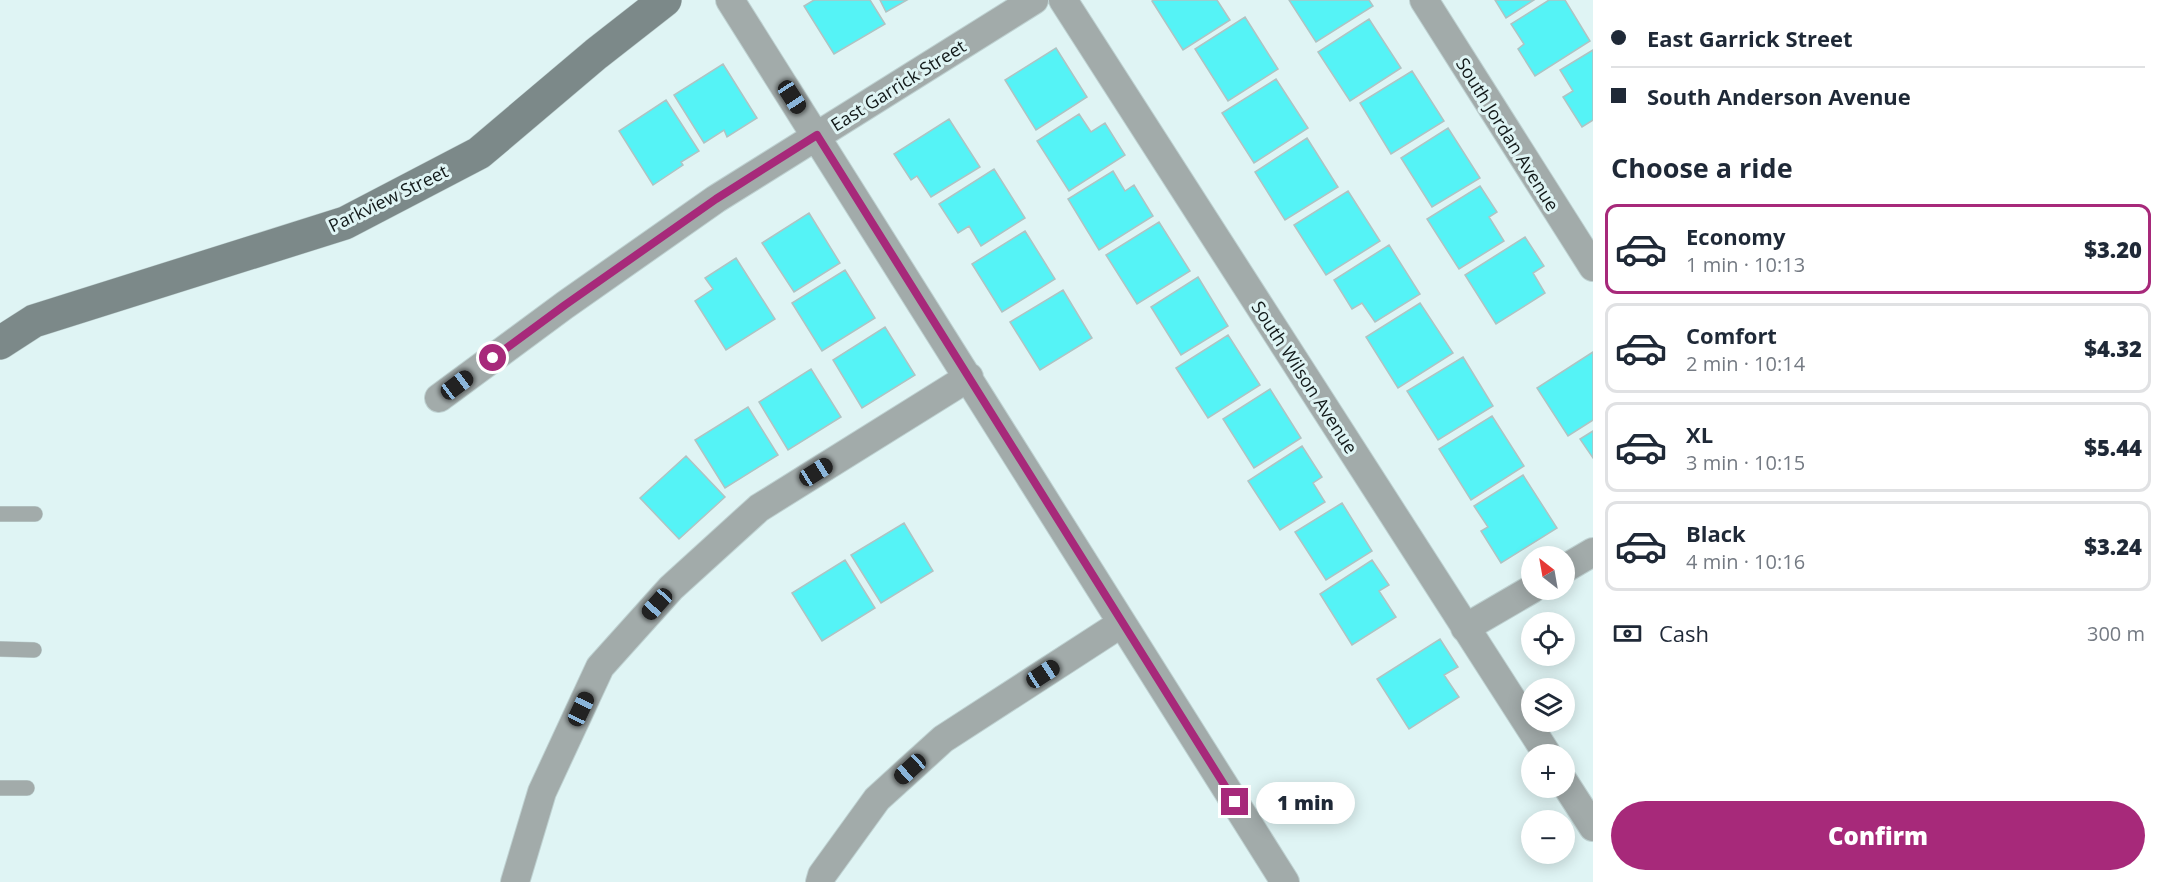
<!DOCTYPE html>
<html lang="en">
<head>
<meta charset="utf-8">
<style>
	:root { --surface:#fff; --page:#f6f6f7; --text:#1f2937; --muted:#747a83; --line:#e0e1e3; --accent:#a7297a }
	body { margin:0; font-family:"Open Sans",sans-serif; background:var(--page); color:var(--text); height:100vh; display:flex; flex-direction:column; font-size:22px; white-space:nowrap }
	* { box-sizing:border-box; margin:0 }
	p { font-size:20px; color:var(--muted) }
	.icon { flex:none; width:33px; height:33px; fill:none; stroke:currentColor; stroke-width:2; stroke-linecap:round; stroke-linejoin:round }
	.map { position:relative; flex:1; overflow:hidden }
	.details { display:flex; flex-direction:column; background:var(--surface); width:570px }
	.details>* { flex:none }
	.banner { display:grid; align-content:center; height:132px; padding:0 18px; background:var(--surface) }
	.needle { width:39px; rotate:329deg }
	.controls { position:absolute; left:1521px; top:546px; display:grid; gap:12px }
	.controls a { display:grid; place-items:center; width:54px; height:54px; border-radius:50%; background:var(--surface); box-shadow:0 3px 15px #0003; font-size:30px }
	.end { position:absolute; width:27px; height:27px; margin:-14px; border:8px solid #a7297a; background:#fff; box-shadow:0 0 0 3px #fff }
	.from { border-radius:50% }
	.bubble { position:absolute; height:42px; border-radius:21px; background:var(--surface); box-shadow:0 3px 15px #0003; font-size:20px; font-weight:800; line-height:42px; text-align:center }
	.car { position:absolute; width:18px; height:36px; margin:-18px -9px; border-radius:8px; box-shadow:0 0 4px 2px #0007; background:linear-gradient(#222 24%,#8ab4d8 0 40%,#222 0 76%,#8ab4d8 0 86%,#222 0) }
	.banner b { display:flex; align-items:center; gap:21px; height:57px; font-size:22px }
	.banner b+b { border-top:2px solid var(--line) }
	.banner i { width:15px; height:15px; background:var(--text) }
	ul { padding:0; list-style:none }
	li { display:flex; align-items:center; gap:18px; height:90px; margin:0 12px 9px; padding:0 6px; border:3px solid var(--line); border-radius:12px }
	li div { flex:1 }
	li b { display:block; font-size:22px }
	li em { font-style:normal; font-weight:800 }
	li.selected { border-color:var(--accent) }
	li>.icon { width:54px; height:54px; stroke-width:1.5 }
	h2 { padding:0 18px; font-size:27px; line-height:72px }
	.pay { display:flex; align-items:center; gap:15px; height:66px; padding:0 18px; font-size:22px }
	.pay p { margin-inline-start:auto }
	.action { display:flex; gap:12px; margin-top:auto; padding:12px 18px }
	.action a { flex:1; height:69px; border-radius:36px; background:var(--accent); color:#fff; font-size:24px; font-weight:800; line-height:69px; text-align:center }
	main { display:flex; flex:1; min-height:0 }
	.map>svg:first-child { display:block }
</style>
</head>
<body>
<main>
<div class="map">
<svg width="1593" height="882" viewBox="0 0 1593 882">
	<rect width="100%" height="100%" fill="#dff4f4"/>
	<path fill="#55f3f6" stroke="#afc3c3" stroke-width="1.5" d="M814,0H870L885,24L834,54L804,6Z
		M880,0H907L886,12Z
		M1153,0H1217L1230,20L1183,50L1152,1Z
		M1289,0H1369L1373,6L1316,42Z
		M1495,0H1534L1506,18Z
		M1549,0H1565L1590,41L1535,76L1518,49L1524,44L1511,24Z
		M1245,17L1278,69L1228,101L1195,49Z
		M1369,19L1401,68L1350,101L1318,52Z
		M1056,48L1087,97L1036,130L1005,80Z
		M1593,50V120L1582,127L1563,97L1573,91L1560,70Z
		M723,64L757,118L727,137L724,130L704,143L674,95Z
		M1412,71L1444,121L1391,154L1360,103Z
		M1276,79L1308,128L1254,163L1222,113Z
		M666,100L699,151L681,162L683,165L653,185L619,131Z
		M1079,114L1091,132L1105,123L1125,155L1069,191L1037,141Z
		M949,119L980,167L931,197L917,176L911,180L894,154Z
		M1448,128L1480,178L1432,207L1401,158Z
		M1307,138L1338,187L1285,220L1255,172Z
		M994,169L1025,218L981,246L969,226L958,233L939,204Z
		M1113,171L1125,191L1134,185L1153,216L1099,250L1068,199Z
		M1480,186L1497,212L1489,217L1504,241L1459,269L1427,219Z
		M1348,191L1380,241L1326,275L1294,225Z
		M809,213L840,263L794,292L762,243Z
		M1159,222L1190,271L1137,304L1106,255Z
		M1025,231L1055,279L1002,312L972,264Z
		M1525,237L1544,266L1533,273L1545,293L1496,324L1465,275Z
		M1389,245L1420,294L1375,322L1362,303L1352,309L1334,280Z
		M736,258L775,319L726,350L695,301L713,289L705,278Z
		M845,270L875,318L822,351L792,303Z
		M1198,277L1228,326L1181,355L1151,307Z
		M1063,290L1092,338L1040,370L1010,322Z
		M1420,303L1453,353L1398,388L1366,337Z
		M885,327L915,375L862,408L833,360Z
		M1228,335L1260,385L1208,418L1176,368Z
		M1593,352V420L1568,436L1537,388Z
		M1463,357L1493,406L1438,440L1407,391Z
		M811,369L841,417L788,450L759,402Z
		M1270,389L1301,438L1254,468L1223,419Z
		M748,407L778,455L725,488L695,440Z
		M1492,416L1524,466L1471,500L1439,449Z
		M1593,431V458L1580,439Z
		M1302,446L1322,477L1313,483L1325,502L1280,530L1248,481Z
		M686,456L725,497L679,539L640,498Z
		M1523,475L1557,528L1501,563L1481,531L1488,527L1474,506Z
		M1342,503L1372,551L1326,580L1295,532Z
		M904,523L933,571L881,603L851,555Z
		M845,560L875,608L822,641L792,593Z
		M1372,560L1389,585L1379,591L1396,617L1352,645L1320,594Z
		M1440,639L1458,667L1444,675L1459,697L1409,729L1377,679Z"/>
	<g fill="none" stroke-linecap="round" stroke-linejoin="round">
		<g stroke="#bed1d1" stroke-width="16">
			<path id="lane" d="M0,514H35
				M0,649L34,650
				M0,788H27"/>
		</g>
		<g stroke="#bed1d1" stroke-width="30">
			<path id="street" d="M730,0L1285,882
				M1063,0L1547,754
				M1424,0L1593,267
				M439,398L565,305L716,199L1034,0
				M1564,569L1593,552
				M1465,628L1532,589
				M1564,782L1593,827
				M515,882L542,792L600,667L671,588L759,508L969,377
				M820,882L822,875L877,799L943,739L1122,623"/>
		</g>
		<g stroke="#bed1d1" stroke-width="34">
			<path id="secondary" d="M0,343L34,321L345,223L479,153L596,54L665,0"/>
		</g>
		<use href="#lane" stroke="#a2abaa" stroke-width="15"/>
		<use href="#street" stroke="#a2abaa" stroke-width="28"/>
		<use href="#secondary" stroke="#7c8989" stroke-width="33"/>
	</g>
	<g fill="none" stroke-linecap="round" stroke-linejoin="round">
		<path stroke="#a7297a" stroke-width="8" d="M493,358L565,305L716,199L817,135L1235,802"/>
	</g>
	<g text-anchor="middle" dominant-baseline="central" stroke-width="6" stroke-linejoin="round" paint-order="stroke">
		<g font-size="18" fill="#121919" stroke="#dff4f4">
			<text transform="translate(898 85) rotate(-32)">East Garrick Street</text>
			<text transform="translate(1508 134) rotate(58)">South Jordan Avenue</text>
			<text transform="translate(388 198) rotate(-26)">Parkview Street</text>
			<text transform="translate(1305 377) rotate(57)">South Wilson Avenue</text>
		</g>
	</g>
</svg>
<div class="controls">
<a><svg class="needle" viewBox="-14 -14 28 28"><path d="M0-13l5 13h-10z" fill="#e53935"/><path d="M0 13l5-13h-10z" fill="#747a83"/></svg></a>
<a><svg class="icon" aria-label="locate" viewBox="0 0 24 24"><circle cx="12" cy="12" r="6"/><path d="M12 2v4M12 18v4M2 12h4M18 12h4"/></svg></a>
<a><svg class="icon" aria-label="layers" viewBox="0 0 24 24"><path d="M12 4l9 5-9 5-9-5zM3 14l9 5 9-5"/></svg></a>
<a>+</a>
<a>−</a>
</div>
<i class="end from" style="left:493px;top:358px"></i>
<i class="end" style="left:1235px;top:802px"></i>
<div class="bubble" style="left:1256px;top:782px;width:99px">1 min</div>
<i class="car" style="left:792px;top:97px;rotate:147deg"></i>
<i class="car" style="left:457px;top:385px;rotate:53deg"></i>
<i class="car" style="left:816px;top:472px;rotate:58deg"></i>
<i class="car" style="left:657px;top:604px;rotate:222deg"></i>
<i class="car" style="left:1043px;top:674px;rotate:57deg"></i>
<i class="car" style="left:581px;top:709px;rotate:25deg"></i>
<i class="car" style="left:910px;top:769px;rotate:228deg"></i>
</div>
<section class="details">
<div class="banner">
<b><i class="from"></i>East Garrick Street</b>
<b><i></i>South Anderson Avenue</b>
</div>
<h2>Choose a ride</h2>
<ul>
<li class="selected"><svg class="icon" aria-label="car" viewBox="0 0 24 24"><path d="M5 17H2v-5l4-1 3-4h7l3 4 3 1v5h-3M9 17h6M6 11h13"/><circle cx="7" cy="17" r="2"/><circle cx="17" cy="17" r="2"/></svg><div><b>Economy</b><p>1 min · 10:13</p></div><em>$3.20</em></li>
<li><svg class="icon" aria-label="car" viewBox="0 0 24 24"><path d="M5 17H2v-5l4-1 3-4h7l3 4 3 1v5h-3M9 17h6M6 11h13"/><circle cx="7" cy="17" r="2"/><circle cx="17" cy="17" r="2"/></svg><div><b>Comfort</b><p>2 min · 10:14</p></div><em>$4.32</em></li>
<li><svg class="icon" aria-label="car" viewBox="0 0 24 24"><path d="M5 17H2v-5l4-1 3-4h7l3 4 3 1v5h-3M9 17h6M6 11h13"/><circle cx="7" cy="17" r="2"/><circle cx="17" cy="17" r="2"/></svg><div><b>XL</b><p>3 min · 10:15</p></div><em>$5.44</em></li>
<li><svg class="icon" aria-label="car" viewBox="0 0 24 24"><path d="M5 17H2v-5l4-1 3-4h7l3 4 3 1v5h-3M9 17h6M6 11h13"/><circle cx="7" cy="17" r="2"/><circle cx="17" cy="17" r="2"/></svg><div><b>Black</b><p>4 min · 10:16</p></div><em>$3.24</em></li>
</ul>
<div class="pay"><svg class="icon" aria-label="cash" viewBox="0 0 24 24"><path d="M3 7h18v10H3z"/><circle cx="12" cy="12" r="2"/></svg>Cash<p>300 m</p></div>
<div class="action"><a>Confirm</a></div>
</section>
</main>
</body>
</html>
